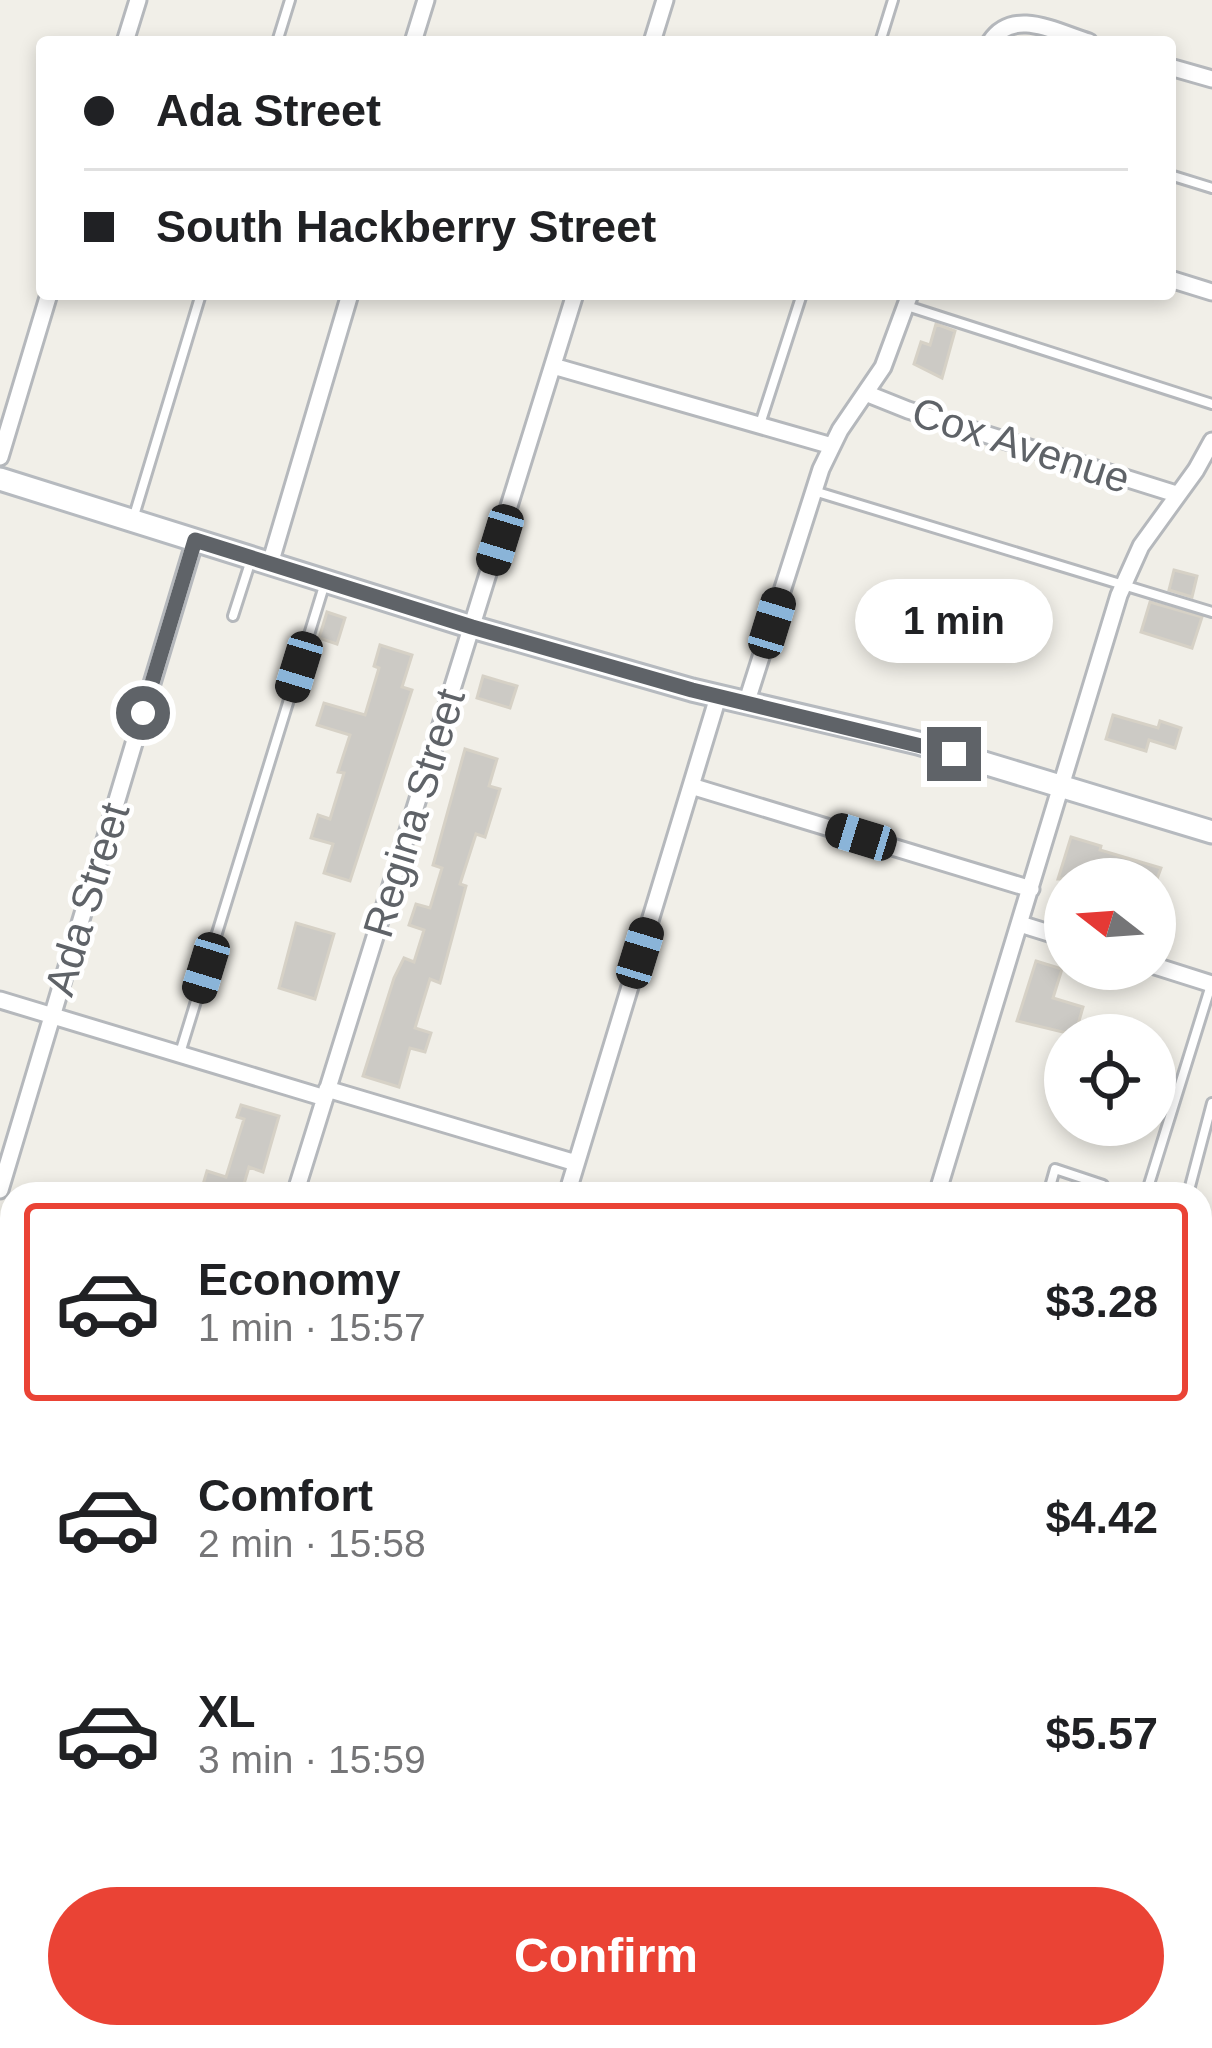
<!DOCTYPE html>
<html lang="en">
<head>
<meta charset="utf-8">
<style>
	:root { --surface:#fff; --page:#f6f6f6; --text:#202124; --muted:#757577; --line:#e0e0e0; --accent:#ea4335 }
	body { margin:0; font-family:Arial,sans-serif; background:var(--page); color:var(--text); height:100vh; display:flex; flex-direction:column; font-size:45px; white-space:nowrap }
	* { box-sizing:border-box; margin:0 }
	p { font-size:39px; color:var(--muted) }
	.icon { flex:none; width:66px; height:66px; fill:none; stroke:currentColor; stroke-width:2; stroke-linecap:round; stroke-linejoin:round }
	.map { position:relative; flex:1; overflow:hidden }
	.details { position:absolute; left:0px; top:1182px; width:1212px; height:867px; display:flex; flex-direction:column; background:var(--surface); border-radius:36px 36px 0 0; box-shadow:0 6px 18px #0003 }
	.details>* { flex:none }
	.banner { position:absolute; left:36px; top:36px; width:1140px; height:264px; border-radius:12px; box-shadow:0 6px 18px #0003; display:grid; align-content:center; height:264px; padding:0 48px; background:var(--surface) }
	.needle { width:78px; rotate:287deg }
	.buttons { position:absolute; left:1044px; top:858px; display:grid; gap:24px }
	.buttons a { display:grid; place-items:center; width:132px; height:132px; border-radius:50%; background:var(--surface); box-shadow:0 6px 18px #0003; font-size:60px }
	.end { position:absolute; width:54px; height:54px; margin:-27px; border:15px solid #5f6368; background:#fff; box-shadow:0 0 0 6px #fff }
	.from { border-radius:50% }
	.bubble { position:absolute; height:84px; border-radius:42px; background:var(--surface); box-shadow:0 6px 18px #0003; font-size:39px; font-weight:700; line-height:84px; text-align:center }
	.car { position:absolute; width:36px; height:72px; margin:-36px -18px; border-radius:15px; box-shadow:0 0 9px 3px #0007; background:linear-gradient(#222 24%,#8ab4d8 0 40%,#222 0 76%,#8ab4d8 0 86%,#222 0) }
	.banner b { display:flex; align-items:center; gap:42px; height:114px; font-size:45px }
	.banner b+b { border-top:3px solid var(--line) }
	.banner i { width:30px; height:30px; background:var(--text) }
	ul { padding:21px 0 0; list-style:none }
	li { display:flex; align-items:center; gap:36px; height:198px; margin:0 24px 18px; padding:0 24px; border:6px solid transparent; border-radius:12px }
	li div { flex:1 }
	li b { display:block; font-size:45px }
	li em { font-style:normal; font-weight:700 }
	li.selected { border-color:var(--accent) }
	li>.icon { width:108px; height:108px; stroke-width:1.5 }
	.button { display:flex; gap:24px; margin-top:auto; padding:24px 48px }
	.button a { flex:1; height:138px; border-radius:72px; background:var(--accent); color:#fff; font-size:48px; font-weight:700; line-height:138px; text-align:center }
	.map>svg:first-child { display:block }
</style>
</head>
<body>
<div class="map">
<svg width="1212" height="2048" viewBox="0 0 1212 2048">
	<rect width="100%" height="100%" fill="#f1efe8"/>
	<path fill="#e0deda" d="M1212,1574V2048H0V1832L12,1830V2037H1200V1577Z"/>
	<path fill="#cccac5" stroke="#d6d1c6" stroke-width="3" d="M936,324L955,331L942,378L914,364L921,342L930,345Z
		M1174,570L1197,576L1192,597L1169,590Z
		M1150,602L1202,617L1192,648L1141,632Z
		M327,612L345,618L337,644L319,638Z
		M380,645L412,655L402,687L412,690L350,881L324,873L333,844L311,838L318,815L330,819L344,773L338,772L350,735L317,725L324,703L365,715L379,668L374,666Z
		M483,676L517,686L510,708L477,698Z
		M1113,715L1158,728L1160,721L1181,728L1175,748L1149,740L1146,751L1106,739Z
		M465,749L497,759L489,786L500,789L485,837L476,834L460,884L466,886L440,983L430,979L415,1028L431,1033L425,1052L410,1048L399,1087L363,1076L394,978L404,958L414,962L424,930L409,925L416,904L430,908L442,868L433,865Z
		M1071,837L1101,846L1100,850L1161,868L1157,879H1058Z
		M296,923L334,934L315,999L279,988Z
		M1036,961L1062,969L1053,998L1083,1007L1075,1035L1017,1021Z
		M241,1105L279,1116L263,1172L249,1167L241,1194L202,1188L207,1171L226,1177L244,1119L237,1117Z"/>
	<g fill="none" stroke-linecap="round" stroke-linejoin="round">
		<g stroke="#b5b8bc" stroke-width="14">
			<path id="lane" d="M277,42L290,0
				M880,42L893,0
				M1170,175L1212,188
				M907,306L1212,404
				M760,424L802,294
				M814,491L1212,612
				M133,519L201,294
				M233,616L251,560
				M180,1053L324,586
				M1048,1194L1055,1169L1103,1185L1101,1194
				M1146,1194L1211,985
				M1188,1194L1212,1103
				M1200,1303L1212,1308
				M1200,1363L1212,1325
				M0,1365L12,1328
				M0,1394L12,1405
				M0,1572H12
				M1212,1915L1208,1930L1212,1954
				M686,2037L687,2048
				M898,2037L900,2048"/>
		</g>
		<g stroke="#b5b8bc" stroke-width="21">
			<path id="street" d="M125,42L138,0
				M413,42L426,0
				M652,42L665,0
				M990,42C1013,7 1056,32 1089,42
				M1170,67L1212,79
				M1170,279L1212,292
				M553,366L832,446
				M868,394L908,410L1176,494
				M0,457L49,294
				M270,564L350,294
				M746,704L821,469L840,430L883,367L910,294
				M691,786L1031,889
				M1020,924L1065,938
				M1155,966L1212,984
				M0,1000L325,1098
				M327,1089L576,1163
				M0,1190L195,540
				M295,1194L575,294
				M567,1194L718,697
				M937,1194L1119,595L1141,546L1196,470L1212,441"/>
		</g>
		<g stroke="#b6babf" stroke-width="27">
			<path id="secondary" d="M0,479L472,627L692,690L918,743L1212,832
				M0,1438H12
				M1200,1465H1212"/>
		</g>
		<use href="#lane" stroke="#fff" stroke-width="8"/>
		<use href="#street" stroke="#fff" stroke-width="15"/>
		<use href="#secondary" stroke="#fff" stroke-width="21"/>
		<g stroke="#b6b7b8" stroke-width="9">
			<path id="rail" d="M1200,1540L1212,1538
				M1200,1596L1212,1593
				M0,1790L12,1788"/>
		</g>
		<use href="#rail" stroke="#fff" stroke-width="4.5" stroke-dasharray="14" stroke-linecap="butt"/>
	</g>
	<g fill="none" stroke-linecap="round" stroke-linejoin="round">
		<path stroke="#5f6368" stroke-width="15" d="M143,713L195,540L472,627L692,690L954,754"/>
	</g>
	<g text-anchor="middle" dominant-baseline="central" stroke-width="9" stroke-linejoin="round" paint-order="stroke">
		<g font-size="42" fill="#5f6368" stroke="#fff">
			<text transform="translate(1021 445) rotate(18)">Cox Avenue</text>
			<text transform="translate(414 813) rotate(-73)">Regina Street</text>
			<text transform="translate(87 899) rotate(-73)">Ada Street</text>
		</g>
	</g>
</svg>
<div class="buttons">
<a><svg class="needle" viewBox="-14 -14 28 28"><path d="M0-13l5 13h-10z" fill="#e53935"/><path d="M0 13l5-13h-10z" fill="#757577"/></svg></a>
<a><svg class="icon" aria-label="locate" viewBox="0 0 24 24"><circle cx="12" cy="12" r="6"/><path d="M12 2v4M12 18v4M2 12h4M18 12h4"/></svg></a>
</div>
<i class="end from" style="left:143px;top:713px"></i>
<i class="end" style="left:954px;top:754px"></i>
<div class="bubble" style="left:855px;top:579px;width:198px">1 min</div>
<i class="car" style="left:500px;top:540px;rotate:197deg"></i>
<i class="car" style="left:772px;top:623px;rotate:17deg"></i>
<i class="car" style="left:299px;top:667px;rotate:197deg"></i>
<i class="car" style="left:861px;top:837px;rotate:287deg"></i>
<i class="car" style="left:640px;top:953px;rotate:17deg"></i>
<i class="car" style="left:206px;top:968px;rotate:197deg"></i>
<div class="banner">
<b><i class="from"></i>Ada Street</b>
<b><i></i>South Hackberry Street</b>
</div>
<section class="details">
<ul>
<li class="selected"><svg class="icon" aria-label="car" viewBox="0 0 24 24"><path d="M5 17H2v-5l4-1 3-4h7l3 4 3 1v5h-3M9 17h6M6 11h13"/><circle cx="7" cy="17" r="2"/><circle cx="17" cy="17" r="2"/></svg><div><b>Economy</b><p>1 min · 15:57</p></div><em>$3.28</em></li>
<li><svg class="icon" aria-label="car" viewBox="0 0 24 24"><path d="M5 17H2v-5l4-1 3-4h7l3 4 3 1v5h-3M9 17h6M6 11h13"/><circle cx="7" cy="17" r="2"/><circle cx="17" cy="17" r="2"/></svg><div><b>Comfort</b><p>2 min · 15:58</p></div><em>$4.42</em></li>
<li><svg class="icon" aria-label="car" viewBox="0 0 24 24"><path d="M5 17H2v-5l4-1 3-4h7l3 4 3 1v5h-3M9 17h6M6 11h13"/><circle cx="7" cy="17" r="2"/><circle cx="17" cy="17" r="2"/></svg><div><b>XL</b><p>3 min · 15:59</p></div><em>$5.57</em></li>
</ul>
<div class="button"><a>Confirm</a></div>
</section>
</div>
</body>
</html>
